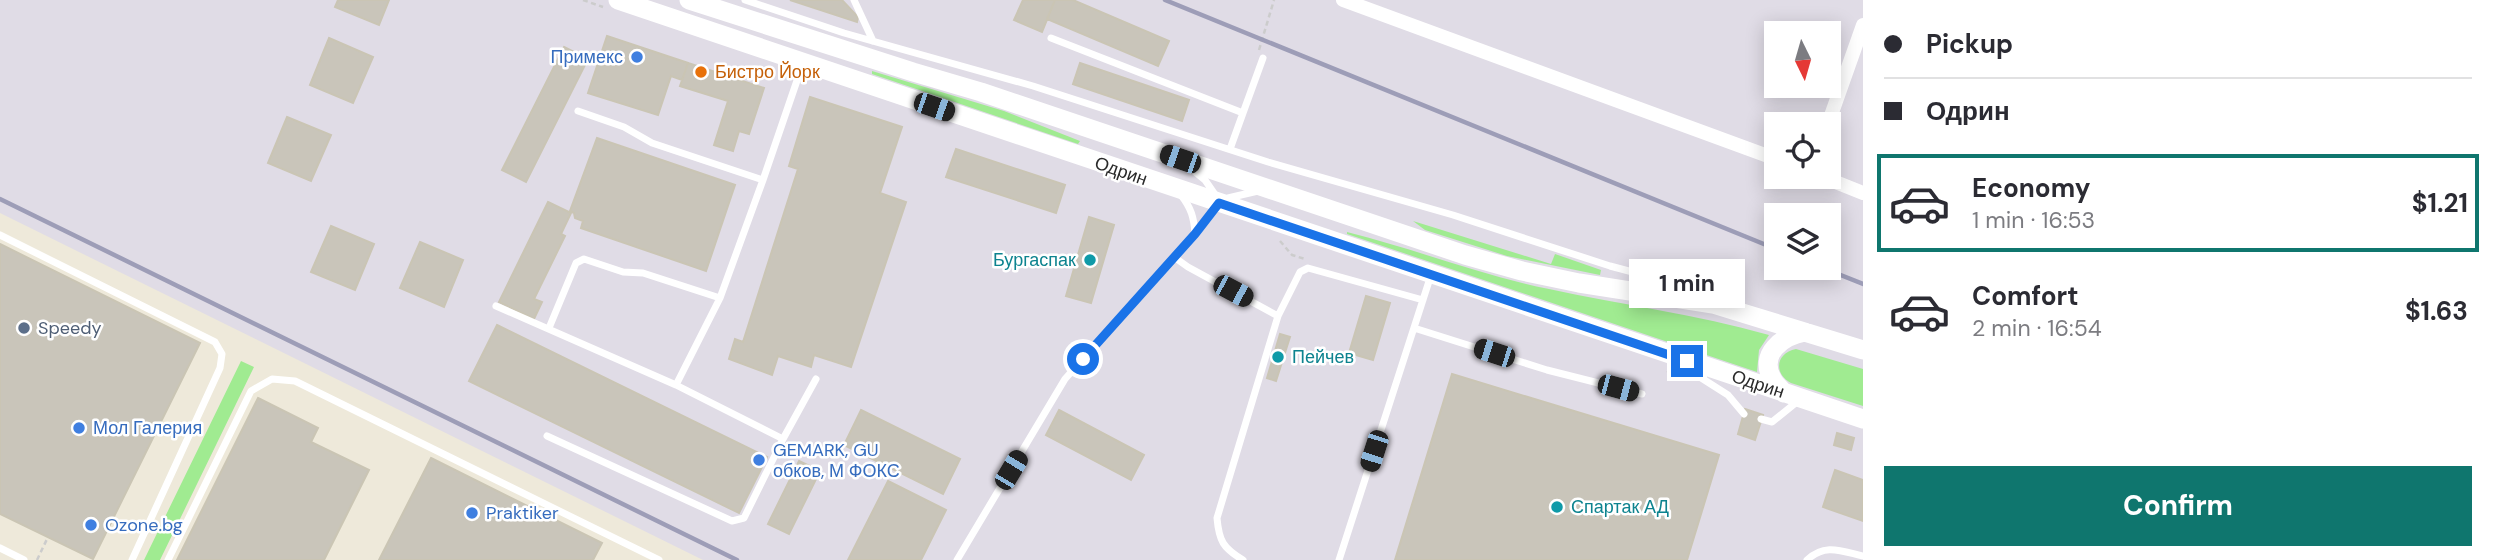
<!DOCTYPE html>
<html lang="en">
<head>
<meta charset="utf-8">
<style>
	:root { --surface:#fff; --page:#f7f7f7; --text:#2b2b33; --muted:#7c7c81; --line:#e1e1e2; --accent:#0f766e }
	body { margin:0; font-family:"DM Sans",sans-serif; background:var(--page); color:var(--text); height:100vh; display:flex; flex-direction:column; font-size:26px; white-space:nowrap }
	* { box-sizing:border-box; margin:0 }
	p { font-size:23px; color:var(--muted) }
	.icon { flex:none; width:38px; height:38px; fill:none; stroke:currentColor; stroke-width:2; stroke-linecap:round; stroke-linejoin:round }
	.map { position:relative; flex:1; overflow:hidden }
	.panel { display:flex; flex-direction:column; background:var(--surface); width:630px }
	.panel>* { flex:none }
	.guide { display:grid; align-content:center; height:154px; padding:0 21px; background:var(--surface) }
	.needle { width:46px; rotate:175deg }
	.controls { position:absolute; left:1764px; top:21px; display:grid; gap:14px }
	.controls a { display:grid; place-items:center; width:77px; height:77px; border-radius:0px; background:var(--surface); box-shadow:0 4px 18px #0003; font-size:35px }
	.end { position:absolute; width:32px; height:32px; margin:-16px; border:9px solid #1a73e8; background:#fff; box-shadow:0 0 0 4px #fff }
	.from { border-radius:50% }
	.bubble { position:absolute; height:49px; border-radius:0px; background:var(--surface); box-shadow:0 4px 18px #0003; font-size:23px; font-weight:700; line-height:49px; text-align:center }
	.car { position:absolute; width:21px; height:42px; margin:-21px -10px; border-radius:9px; box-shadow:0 0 5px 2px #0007; background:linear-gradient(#222 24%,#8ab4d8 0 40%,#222 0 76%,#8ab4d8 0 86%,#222 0) }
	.guide b { display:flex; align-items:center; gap:24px; height:66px; font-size:26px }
	.guide b+b { border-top:2px solid var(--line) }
	.guide i { width:18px; height:18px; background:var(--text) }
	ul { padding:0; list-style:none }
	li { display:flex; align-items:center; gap:21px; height:98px; margin:0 14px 10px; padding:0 7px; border:4px solid transparent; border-radius:0px }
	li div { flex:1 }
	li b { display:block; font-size:26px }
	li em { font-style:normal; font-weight:700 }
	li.on { border-color:var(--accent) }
	li>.icon { width:63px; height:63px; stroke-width:1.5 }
	.button { display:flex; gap:14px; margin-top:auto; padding:14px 21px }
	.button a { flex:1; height:80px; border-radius:0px; background:var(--accent); color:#fff; font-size:28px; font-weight:700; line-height:80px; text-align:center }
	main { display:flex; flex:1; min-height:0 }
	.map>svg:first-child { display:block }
</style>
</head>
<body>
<main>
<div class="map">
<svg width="1863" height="560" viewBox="0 0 1863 560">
	<rect width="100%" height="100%" fill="#eee9da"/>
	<path fill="#e0dce6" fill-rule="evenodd" d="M0,0H1863V560H703L0,213ZM1776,33H1829V86H1776ZM1776,124H1829V177H1776ZM1776,215H1829V268H1776Z"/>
	<path fill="#a0eb91" d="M872,71L1004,111L1080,141L1078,144L872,74Z
		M1413,221L1551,264L1555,254L1601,270L1600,275L1507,256L1425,230Z
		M1347,232C1415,249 1480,275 1549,289C1622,305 1696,314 1769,335L1759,350L1757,372L1347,234Z
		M1796,349L1863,369V406L1791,383C1773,373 1776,353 1796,349Z
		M241,361L254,367L160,560H144Z"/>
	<path fill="#c9c5ba" stroke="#cac5b4" stroke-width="2" d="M338,0H389L379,25L335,7Z
		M790,0H842L858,17L857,22Z
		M1023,0H1055L1042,32L1014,20Z
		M1055,0H1073L1169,41L1158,66L1047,19Z
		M607,36L688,63L682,80L671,76L658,115L588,93Z
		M329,38L373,57L353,103L310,85Z
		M564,47L588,59L526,182L502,170Z
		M688,63L764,88L749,134L739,131L733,151L714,145L728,101L680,86Z
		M1080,63L1189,100L1182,121L1073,84Z
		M810,97L902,127L880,193L906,202L851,367L814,355L811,367L778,356L772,375L729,359L735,339L743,342L798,169L789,166Z
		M287,117L331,135L311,181L268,163Z
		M597,138L735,185L706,271L581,228L583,221L575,218L574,213L570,211Z
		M956,149L1065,185L1056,213L946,177Z
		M548,202L571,213L561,234L565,236L534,299L542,302L534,319L499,302Z
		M1089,217L1114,225L1091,303L1066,296Z
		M331,226L374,244L355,290L311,272Z
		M420,242L463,260L444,307L400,288Z
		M0,244L200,343L93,559L0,514Z
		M1366,296L1390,303L1373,360L1349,353Z
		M497,325L767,457L739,513L469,381Z
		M1280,334L1290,337L1276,381L1267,378Z
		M1452,374L1719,455L1687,560H1395Z
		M258,398L318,428L311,442L369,470L324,560H177Z
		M1745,409L1763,415L1755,440L1738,434Z
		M861,410L960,459L943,494L844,445Z
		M1059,410L1144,455L1131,480L1046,435Z
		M1837,433L1854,438L1851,450L1834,445Z
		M431,458L602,543L593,560H379Z
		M799,461L820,471L789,534L768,524Z
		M1835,470L1863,480V521L1823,507Z
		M888,481L946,510L921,560H848Z"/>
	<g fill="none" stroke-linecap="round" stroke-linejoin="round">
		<path stroke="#ccc" stroke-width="2.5" stroke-dasharray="5 3.5" stroke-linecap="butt" d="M583,0L603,7
			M1259,50L1274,0
			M1280,241L1292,255L1305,259
			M1667,371L1679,378
			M37,560L48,537"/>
		<path stroke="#fff" stroke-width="7" d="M745,0L844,33L1033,86L1268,162L1453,215L1610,266L1689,287L1701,295
			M854,0L873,41
			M1051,38L1243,113L1230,149
			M578,111L624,127L652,143L763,180
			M1243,113L1263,58
			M1194,171L1205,180L1216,196
			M1181,195C1191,208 1194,217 1195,234
			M0,235L215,342L222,354L220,368L132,560
			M1174,257L1188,267L1278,316
			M496,306L676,385L783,439
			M549,328L576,263L584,259L623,272L643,273L720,298
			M1414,328L1547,370L1642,394
			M1684,367L1728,395L1744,414
			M676,385L720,298L763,180L803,63
			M1761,419L1772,422L1798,401
			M547,436L732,521L744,518L783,439L816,379
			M0,548L24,560
			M168,560L251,391L272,379L295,381L659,560
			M957,560L1065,379L1195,234L1219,203L1228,198L1258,191
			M1243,560C1223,548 1219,541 1217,518L1278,316L1300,272L1308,268L1423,300
			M1339,560L1431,275
			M1807,560C1825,543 1841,551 1863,556"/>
		<path stroke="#fff" stroke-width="14" d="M1343,0L1776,159
			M1828,124L1863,25
			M1823,177L1863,193"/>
		<path stroke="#fff" stroke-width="19" d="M618,0L1863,419
			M689,0L913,72L981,92L1465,255L1522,271L1579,283L1713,304L1863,350
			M1784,393C1781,389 1775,384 1773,380C1757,354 1783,336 1805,332"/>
		<path stroke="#9d9db7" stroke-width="4.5" d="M1165,0L1776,249
			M0,199L737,560
			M1823,268L1863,284"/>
	</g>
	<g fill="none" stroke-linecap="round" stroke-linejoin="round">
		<path stroke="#1a73e8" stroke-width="9" d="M1083,359L1195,234L1219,203L1687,361"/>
	</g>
	<g fill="#3f7fe0" stroke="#fff" stroke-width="2.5">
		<circle cx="637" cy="57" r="7"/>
		<circle cx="79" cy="428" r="7"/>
		<circle cx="759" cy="460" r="7"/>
		<circle cx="472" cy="513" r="7"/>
		<circle cx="91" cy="525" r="7"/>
	</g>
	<circle fill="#e8710a" stroke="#fff" stroke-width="2.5" cx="701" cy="72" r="7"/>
	<g fill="#0f9aa8" stroke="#fff" stroke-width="2.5">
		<circle cx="1090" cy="260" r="7"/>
		<circle cx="1278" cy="357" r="7"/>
		<circle cx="1557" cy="507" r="7"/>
	</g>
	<circle fill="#5c6f8a" stroke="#fff" stroke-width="2.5" cx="24" cy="328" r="7"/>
	<g text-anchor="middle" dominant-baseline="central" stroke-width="5" stroke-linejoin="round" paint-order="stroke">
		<g font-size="18" fill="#366cbe" stroke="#fff" text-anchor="start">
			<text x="623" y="57" text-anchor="end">Примекс</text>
			<text x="93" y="428">Мол Галерия</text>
			<text x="773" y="450">GEMARK, GU<tspan x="773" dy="21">обков, М ФОКС</tspan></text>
			<text x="486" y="513">Praktiker</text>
			<text x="105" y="525">Ozone.bg</text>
		</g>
		<g font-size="18" fill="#c56008" stroke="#fff" text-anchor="start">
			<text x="715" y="72">Бистро Йорк</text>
		</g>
		<g font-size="18" fill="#2a2a2a" stroke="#fff">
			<text transform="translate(1121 171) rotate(19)">Одрин</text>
			<text transform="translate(1758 384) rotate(18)">Одрин</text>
		</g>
		<g font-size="18" fill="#0d838f" stroke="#fff" text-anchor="start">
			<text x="1076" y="260" text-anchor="end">Бургаспак</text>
			<text x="1292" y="357">Пейчев</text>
			<text x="1571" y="507">Спартак АД</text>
		</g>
		<g font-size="18" fill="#4e5e75" stroke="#fff" text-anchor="start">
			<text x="38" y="328">Speedy</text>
		</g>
	</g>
</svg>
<div class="controls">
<a><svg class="needle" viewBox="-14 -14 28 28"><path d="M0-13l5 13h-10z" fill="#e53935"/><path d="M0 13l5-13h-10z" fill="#7c7c81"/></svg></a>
<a><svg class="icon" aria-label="locate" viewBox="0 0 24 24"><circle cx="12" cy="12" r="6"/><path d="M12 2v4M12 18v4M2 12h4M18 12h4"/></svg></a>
<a><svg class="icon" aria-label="layers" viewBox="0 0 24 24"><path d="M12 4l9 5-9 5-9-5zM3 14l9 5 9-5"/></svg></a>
</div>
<i class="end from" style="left:1083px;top:359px"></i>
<i class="end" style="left:1687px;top:361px"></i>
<div class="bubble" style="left:1629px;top:259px;width:116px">1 min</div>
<i class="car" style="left:934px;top:107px;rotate:109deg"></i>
<i class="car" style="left:1180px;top:159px;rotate:289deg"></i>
<i class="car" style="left:1233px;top:291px;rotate:118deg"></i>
<i class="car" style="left:1494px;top:353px;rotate:288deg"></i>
<i class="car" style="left:1618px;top:388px;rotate:105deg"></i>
<i class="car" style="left:1374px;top:451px;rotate:198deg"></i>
<i class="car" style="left:1011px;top:470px;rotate:31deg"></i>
</div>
<section class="panel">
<div class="guide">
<b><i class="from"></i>Pickup</b>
<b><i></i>Одрин</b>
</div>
<ul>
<li class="on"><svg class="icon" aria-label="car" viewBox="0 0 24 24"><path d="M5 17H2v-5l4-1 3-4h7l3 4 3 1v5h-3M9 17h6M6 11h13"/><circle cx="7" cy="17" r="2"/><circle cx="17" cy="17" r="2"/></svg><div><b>Economy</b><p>1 min · 16:53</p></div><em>$1.21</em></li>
<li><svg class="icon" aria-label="car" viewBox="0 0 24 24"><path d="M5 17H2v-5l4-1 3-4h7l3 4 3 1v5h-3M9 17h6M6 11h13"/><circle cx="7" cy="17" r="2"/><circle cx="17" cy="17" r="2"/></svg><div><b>Comfort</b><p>2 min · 16:54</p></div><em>$1.63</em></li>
</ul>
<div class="button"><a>Confirm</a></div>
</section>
</main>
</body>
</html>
